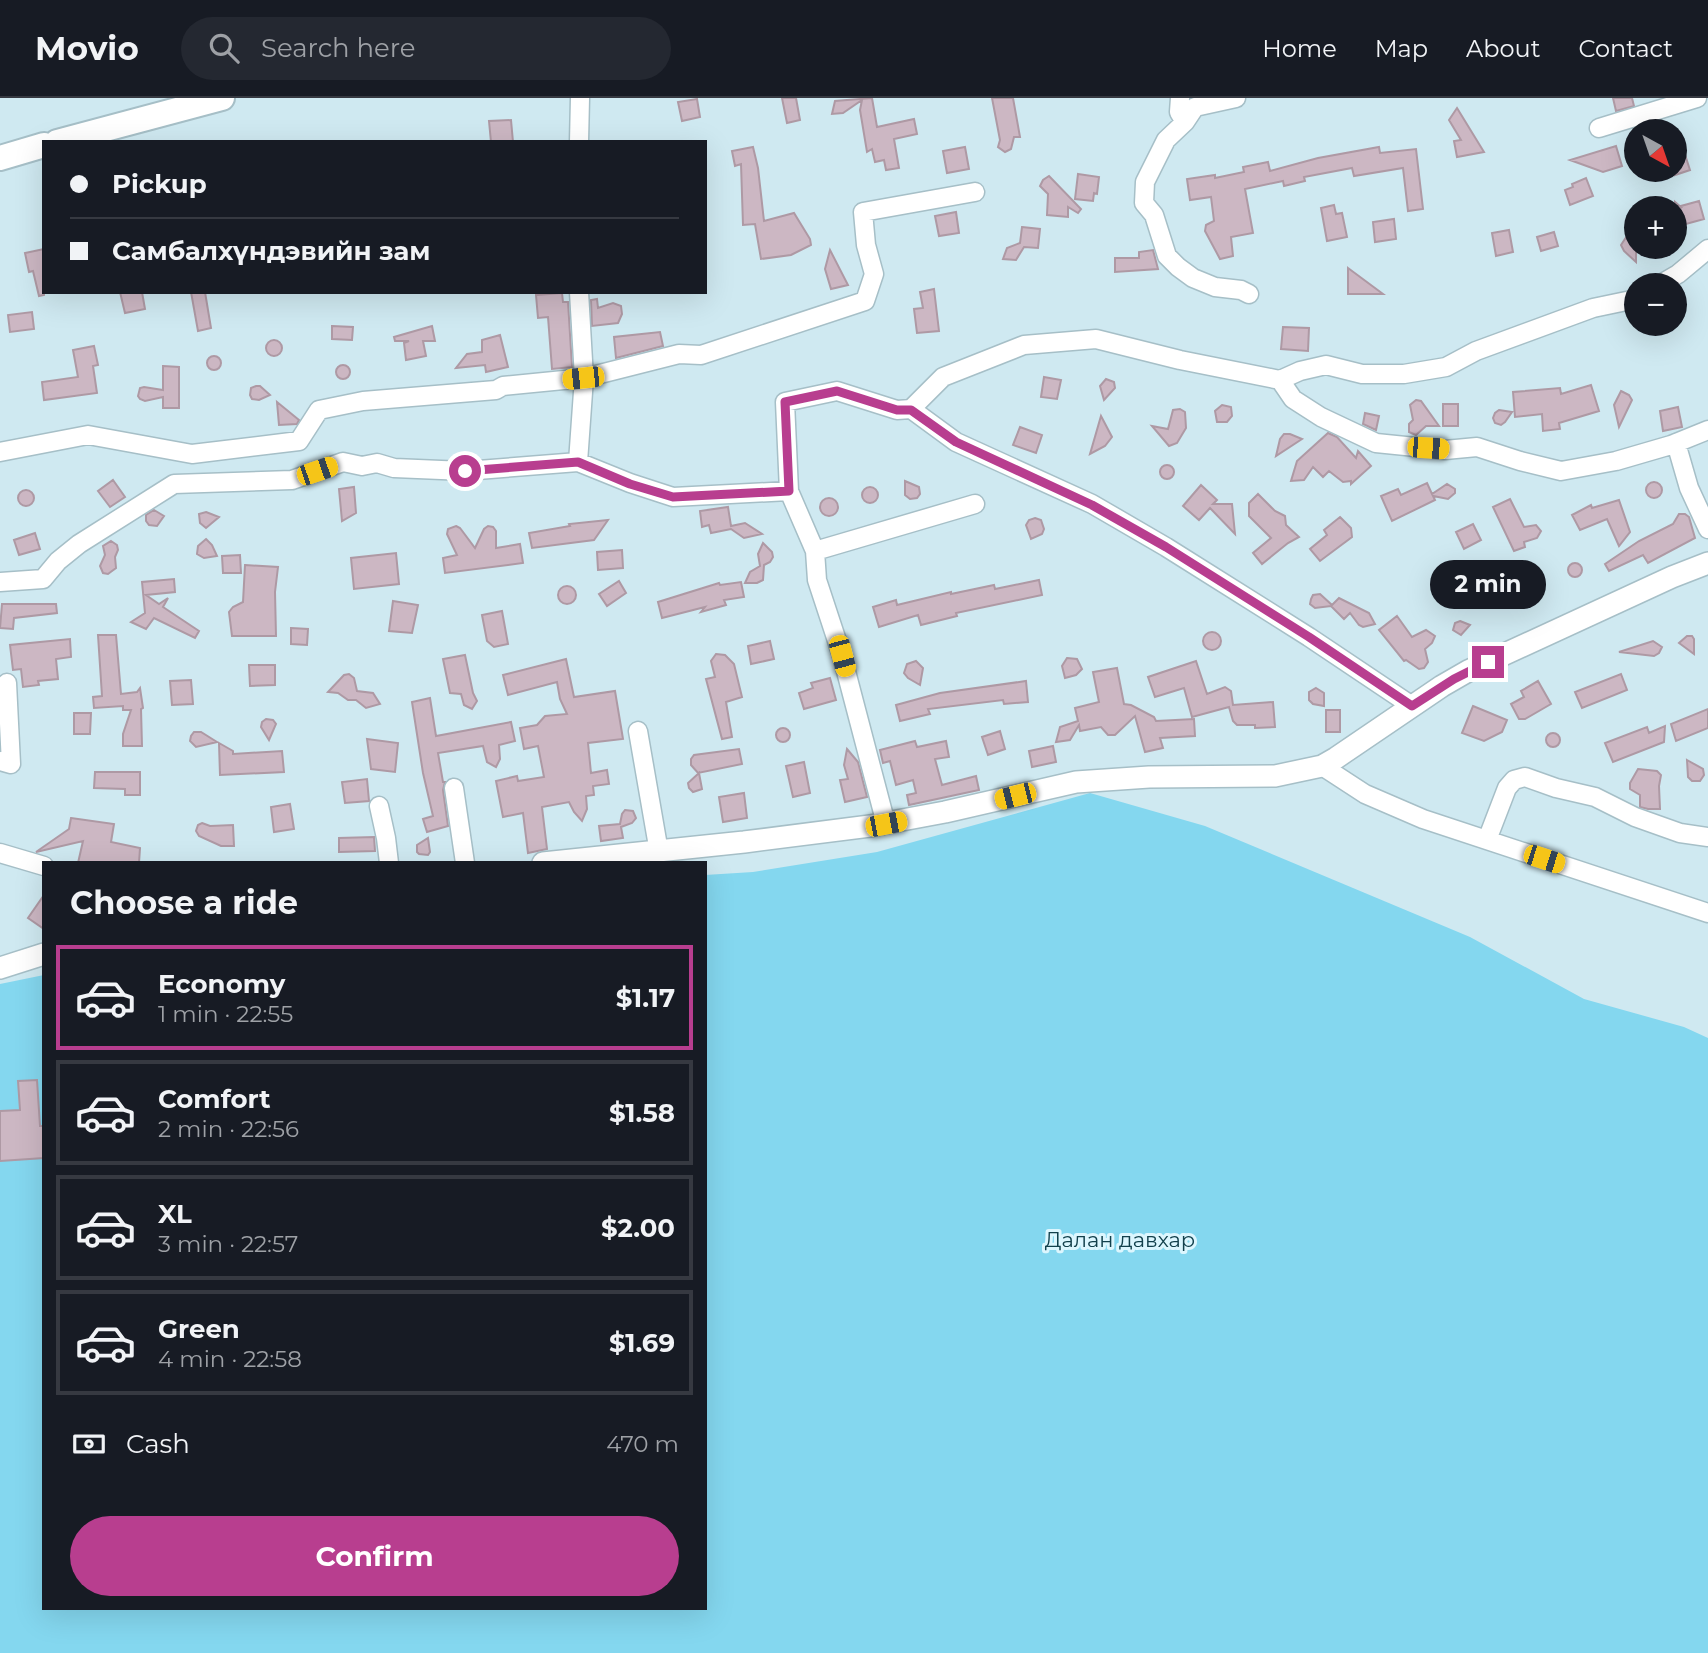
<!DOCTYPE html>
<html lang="en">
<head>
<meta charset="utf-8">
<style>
	:root { --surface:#171b24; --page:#242831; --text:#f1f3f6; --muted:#9ea1a6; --line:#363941; --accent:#b83e8f }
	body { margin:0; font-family:Montserrat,sans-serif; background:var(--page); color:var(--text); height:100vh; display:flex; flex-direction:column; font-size:26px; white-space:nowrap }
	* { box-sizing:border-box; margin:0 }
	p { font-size:23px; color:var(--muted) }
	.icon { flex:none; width:38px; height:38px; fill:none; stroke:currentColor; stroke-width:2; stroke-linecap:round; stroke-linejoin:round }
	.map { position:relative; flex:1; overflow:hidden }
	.side { position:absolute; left:42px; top:763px; width:665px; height:749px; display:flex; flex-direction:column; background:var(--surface); border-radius:0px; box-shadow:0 7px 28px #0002 }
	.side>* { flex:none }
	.banner { position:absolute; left:42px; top:42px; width:665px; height:154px; border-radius:0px; box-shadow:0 7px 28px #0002; display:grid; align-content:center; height:154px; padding:0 28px; background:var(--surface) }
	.needle { width:46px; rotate:140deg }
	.controls { position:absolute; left:1624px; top:21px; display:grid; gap:14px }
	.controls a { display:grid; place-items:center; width:63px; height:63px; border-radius:50%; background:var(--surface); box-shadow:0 7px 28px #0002; font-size:35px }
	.end { position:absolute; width:32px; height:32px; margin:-16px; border:9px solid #b83e8f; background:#fff; box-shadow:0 0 0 4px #fff }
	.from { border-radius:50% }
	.bubble { position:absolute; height:49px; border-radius:24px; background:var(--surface); box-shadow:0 7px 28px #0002; font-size:23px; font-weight:700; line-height:49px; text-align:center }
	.car { position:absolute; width:21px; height:42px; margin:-21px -10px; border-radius:9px; box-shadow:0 0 5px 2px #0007; background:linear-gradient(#f5c518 24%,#345 0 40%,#f5c518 0 76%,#345 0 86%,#f5c518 0) }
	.banner b { display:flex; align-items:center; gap:24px; height:66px; font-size:26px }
	.banner b+b { border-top:2px solid var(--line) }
	.banner i { width:18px; height:18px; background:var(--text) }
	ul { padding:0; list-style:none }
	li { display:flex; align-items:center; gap:21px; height:105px; margin:0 14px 10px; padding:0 14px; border:4px solid var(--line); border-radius:0px }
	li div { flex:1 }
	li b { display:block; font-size:26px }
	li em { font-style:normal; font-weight:700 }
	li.active { border-color:var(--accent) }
	li>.icon { width:63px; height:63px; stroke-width:1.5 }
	h2 { padding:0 28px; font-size:32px; line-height:84px }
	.pay { display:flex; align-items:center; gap:18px; height:77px; padding:0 28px; font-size:26px }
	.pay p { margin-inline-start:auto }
	.button { display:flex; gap:14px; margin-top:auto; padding:14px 28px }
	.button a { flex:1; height:80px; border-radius:42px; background:var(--accent); color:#fff; font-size:28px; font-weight:700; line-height:80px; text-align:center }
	header { display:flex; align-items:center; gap:42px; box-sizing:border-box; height:98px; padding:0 35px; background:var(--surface); border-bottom:2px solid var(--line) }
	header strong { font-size:33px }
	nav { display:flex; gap:38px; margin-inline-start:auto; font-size:24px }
	.search { width:490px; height:63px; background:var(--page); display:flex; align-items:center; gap:18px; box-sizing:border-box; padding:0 24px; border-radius:38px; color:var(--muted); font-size:26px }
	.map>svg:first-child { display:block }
</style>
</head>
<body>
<header>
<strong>Movio</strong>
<div class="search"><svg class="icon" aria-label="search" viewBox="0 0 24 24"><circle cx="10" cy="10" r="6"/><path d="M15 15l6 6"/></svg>Search here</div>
<nav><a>Home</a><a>Map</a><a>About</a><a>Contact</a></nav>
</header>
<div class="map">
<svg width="1708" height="1555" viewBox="0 0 1708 1555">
	<rect width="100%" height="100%" fill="#cfe9f1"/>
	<path fill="#84d7ef" d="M1090,695L1205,728L1470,839L1584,901L1684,929L1708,940V1555H0V886L44,877V1510H705V777L753,774L877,754Z"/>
	<path fill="#ccb7c3" stroke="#ae99a4" stroke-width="2" d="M782,0H796L800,22L787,25Z
		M872,0L877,29L914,21L917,36L894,41L899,70L886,72L884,62L875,64L872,51L867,54L860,12L862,2L843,15L832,16L835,3Z
		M992,0H1013L1020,39H1014L1011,51L1005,54L998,49L1000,42Z
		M1613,0H1632L1634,8L1616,13Z
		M697,1L700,19L682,23L678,4Z
		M1457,10L1484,54L1457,59L1454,43L1461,42L1449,22Z
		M511,22L513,44H491L489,23Z
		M1675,35H1678L1690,72L1675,77Z
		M1616,48L1622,68L1603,74L1570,62Z
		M753,49L758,70L764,123L794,115L810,141L811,147L791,157L761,161L755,126L743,127L741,66L735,68L732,53Z
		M965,49L969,71L947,75L943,53Z
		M1379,49L1380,55L1416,51L1423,111L1408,113L1403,70L1354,78L1352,70L1304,79L1305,83L1284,88L1283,83L1245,91L1253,135L1231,139L1233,158L1220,161L1205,133L1206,127L1214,123L1211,99L1190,102L1187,81L1215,77V80L1244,74L1243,69L1268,64L1270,73L1318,60Z
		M1078,76L1099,79L1097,96L1094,95L1093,103L1075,101Z
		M1049,78L1081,111L1078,115L1068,109V119L1047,117L1048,96L1040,88L1043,82Z
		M1586,80L1593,98L1570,107L1565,92L1573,89L1572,86Z
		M1699,103L1704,121L1675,129V104L1682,110L1681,108Z
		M1334,107L1336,116L1342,115L1347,139L1327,143L1321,110Z
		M956,114L959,135L939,138L935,118Z
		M1394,121L1396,141L1375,144L1373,124Z
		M1636,124V164L1624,153L1621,147Z
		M1022,129L1040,131L1038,150L1024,149L1016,162L1003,161L1007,150L1020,145Z
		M1509,132L1513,154L1496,158L1492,135Z
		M1554,134L1558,148L1541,153L1537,139Z
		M44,151V197L39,198L33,173L29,174L25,155Z
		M830,152L848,187L831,191L825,171Z
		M1153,152L1158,171L1115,174V160H1139V154Z
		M1348,170L1383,196H1348Z
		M934,191L939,233L917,235L914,211L923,210L920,194Z
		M120,194H142L145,211L125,215Z
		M191,194H205L211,230L198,233Z
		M562,195L563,204H568L572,269L552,271L548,219L538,220L536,197Z
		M597,201L598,210L613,205L621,208L622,216L618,225L592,228L591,202Z
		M32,214L34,231L10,234L8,217Z
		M332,228L353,229L352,242L332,241Z
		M432,228L435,243H423L426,258L406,262L404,245L409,243H395L394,239Z
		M1283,229L1309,230L1308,253L1281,251Z
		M660,234L663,248L616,260L614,239Z
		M500,237L508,269L486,274L485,267L456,270L467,256L482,254V242Z
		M266 250a8 8 0 1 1 16 0a8 8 0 1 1-16 0Z
		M94,248L98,267L93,268L97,295L44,302L42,284L78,279L73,252Z
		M207 265a7 7 0 1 1 14 0a7 7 0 1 1-14 0Z
		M336 274a7 7 0 1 1 14 0a7 7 0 1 1-14 0Z
		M163,268L179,269V310H163V299L145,303L140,301L138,298L140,290L144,289L163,292Z
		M1044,279L1061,282L1057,301L1041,299Z
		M1106,281L1114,284L1115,290L1104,302L1100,288Z
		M1591,287L1599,313L1559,325L1560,331L1543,333L1542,316L1515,319L1513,294L1560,290L1561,296Z
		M256,288H260L270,297L259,302L252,301L250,297L251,290Z
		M1621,293L1629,297L1632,302L1619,329L1614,307Z
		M1416,302L1421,303L1439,328H1426L1416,337L1409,334V326L1413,322L1410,307Z
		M277,304L299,322L297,326L279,327Z
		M1443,306H1458V328H1443Z
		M1222,307L1231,309L1232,318L1227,324H1217L1215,313Z
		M1678,309L1682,329L1663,333L1660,313Z
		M1180,311L1185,314L1186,330L1177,345L1169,348L1152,328L1168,331L1173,312Z
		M1499,312L1512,314L1505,324L1501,327L1495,325L1493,320L1495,315Z
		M1365,315L1379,318L1376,332L1363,326Z
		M1101,318L1112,339L1105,348L1090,356Z
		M1020,329L1042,337L1036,355L1013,347Z
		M1328,335L1337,339L1356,360L1358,353L1371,368L1351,386V383L1343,384L1329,373L1323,379L1313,369L1304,382L1291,383L1297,363Z
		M1284,336H1290L1302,341L1276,358L1280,341Z
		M1160 374a7 7 0 1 1 14 0a7 7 0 1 1-14 0Z
		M113,382L125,399L110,409L98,393Z
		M905,383L919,389L920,396L917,400L910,401L905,397Z
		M1646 392a8 8 0 1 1 16 0a8 8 0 1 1-16 0Z
		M1427,385L1432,396L1447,386L1455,391V395L1448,401L1433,398L1435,402L1392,423L1381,398L1398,391L1401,397Z
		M1201,387L1217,402L1213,406H1232L1235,436L1210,410L1199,422L1183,408Z
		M862 397a8 8 0 1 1 16 0a8 8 0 1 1-16 0Z
		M354,389L356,415L342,423L339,391Z
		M18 400a8 8 0 1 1 16 0a8 8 0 1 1-16 0Z
		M1258,396L1275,413L1285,418L1286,427L1299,439L1288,445L1262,466L1253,455L1271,440L1249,418V405Z
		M820 409a9 9 0 1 1 18 0a9 9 0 1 1-18 0Z
		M1510,401L1524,429L1536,427L1541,433L1537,440L1524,444L1525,449L1514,453L1493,409Z
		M1619,402L1630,434L1619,448L1607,421L1580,432L1572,417L1591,407L1592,410Z
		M728,409L731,428L745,425L762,436L744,440L731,431L711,435L709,427L702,429L700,413Z
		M154,412L164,418L157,428L149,427L146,423V417Z
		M206,414L219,419L206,430L200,425L199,416Z
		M1679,416H1685L1689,419L1695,440L1648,465L1643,457L1609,473L1605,466L1639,443L1673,426Z
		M1340,419L1351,430L1352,439L1320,463L1310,451L1327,437L1324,432Z
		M1035,420L1041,422L1044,431L1042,436L1031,441L1026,427L1029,422Z
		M608,422L594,442L532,450L529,435L570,428L569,426Z
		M1473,426L1481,442L1464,451L1456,434Z
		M456,428L460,430L475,450L484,431L488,428L493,429L496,433V450L520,446L523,465L445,475L443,460L457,457L447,436L448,431Z
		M35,435L40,451L19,457L14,442Z
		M206,441L212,447L217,458L204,460L197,456L198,448Z
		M111,443L117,447L118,452L115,459L116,470L108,476L103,475L100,468L105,457L103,448Z
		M763,445L772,454L773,459L770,464L764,467L763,482L757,485H745L750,474L760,468L758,456Z
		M622,452L623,470L598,472L597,454Z
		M396,455L399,486L354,491L351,460Z
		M240,457L241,475H223L222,458Z
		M1568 472a7 7 0 1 1 14 0a7 7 0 1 1-14 0Z
		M245,467L278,469L275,494L276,538H232L229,514L233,509L243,504Z
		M174,481L175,494L146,497L159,506L168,500L163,509L199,533L195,540L154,520L146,531L131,524L145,515L142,484Z
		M1039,482L1042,497L956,515L957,518L921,527L918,517L879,529L873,509L896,502L897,507L951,494V496L994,487L995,491Z
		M619,483L626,495L607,508L599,496Z
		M741,484L744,499L724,502L726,507L701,514L705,509L662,520L658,504L719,485L720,487Z
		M558 497a9 9 0 1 1 18 0a9 9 0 1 1-18 0Z
		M1320,496L1332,507L1339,500L1369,515L1375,526L1363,529L1359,527L1350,515L1344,521L1331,508L1315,510L1310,506L1311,501L1313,497Z
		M393,503L418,507L412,535L389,533Z
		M2,506H56L57,515L14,520L13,531L0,530Z
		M502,513L508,546L494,549L487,543L482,517Z
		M1397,518L1412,539L1426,532L1435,538L1432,545L1425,551L1428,564L1424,570L1419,571L1406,562L1404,563L1379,532Z
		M1460,523L1470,527L1461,537L1453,532L1455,525Z
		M291,530L308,531L307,547L291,546Z
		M1203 543a9 9 0 1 1 18 0a9 9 0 1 1-18 0Z
		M98,537H116L121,596L137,594L140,590L143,610L141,611L142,648H123V636L131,612H123V608L94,610L93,599L102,598Z
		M1687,538H1692L1694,541V556L1679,545Z
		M70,541L71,559L56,561L58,581L38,583L39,587L23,589L21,571L13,572L10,547Z
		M770,543L774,561L751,566L748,548Z
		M1653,543L1662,549L1659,555L1654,558L1619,554Z
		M716,556L725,557L734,566L742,599L726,604L732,639L722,641L706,581L715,579L711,563Z
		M465,557L473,595L477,603L472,611L464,607L461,596L450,595L443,561Z
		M1067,560L1077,561L1082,571L1076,577L1065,580L1062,568Z
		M566,561L574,599L615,593L623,641L588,645L591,675L607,672L609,686L593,688L594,697L586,698L587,711L582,723L574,714L569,704L542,709L547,751L528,755L523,715L503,719L496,683L517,678L518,683L544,679L538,648L524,651L520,630L537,627L545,618L567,616L560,601L557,584L508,597L503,577Z
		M916,563L923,570L920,587L908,580L904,575L907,566Z
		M1196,563L1207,596L1225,589L1231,593L1233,607L1273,604L1275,629L1255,630V627H1237L1233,623L1229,609L1192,619L1184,590L1155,599L1148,579Z
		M249,567H275V587L250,588Z
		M1117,570L1124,606L1131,607L1154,619L1156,623L1194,621L1195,638L1160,640L1163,650L1145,654L1135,618L1115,637H1108L1101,629L1080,633L1079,627L1070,642L1056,644L1060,629L1078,623L1075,610L1099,604L1093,574Z
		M349,576L354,580L357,593L373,595L380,606L366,610L356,602H348L338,595L328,594L344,577Z
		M1621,576L1627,592L1582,610L1575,594Z
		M830,580L836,602L804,611L799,595L813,590L811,585Z
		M191,582L193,606L172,607L170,583Z
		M1026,583L1028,604L1004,606L1003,602L928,611L930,616L900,623L896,607L940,595Z
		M1538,583L1551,606L1525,621H1519L1511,606L1524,599L1521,593Z
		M1316,590L1324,595V608L1313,606L1309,602V594Z
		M430,600L436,638L511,624L515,643L499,647L500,661L496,669L487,664L483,648L438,655L443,684H445L443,692L448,728L427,734L423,721L433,718L423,675L412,604Z
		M1473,608L1507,622L1502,634L1484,643L1462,635Z
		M1708,611V630L1676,643L1671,626Z
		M1326,612H1340V634H1326Z
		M74,615H91L90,636H74Z
		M266,621L273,622L276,626L269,642L261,629L262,624Z
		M1665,628L1664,644L1613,664L1605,645L1647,629L1649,635Z
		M776 637a7 7 0 1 1 14 0a7 7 0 1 1-14 0Z
		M1000,633L1005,651L988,657L982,639Z
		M194,634H201L217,644L196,649L190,643L191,638Z
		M1546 642a7 7 0 1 1 14 0a7 7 0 1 1-14 0Z
		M367,641L398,645L395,674L371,671Z
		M915,643L917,649L946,643L949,659L935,661L942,687L976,678L979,692L909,707L907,697L916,695L913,682L896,687L890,663L883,665L880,652Z
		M219,645L233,653V656L282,653L284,674L220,677Z
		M1053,648L1056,664L1032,669L1029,653Z
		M739,651L742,666L698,675L691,667V661L694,657Z
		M847,651L858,664L867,699L845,704L840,682L848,681L844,667Z
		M1687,662L1703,671L1704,677L1700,683H1692L1688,679Z
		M804,664L810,695L793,699L786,668Z
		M1638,671L1657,673L1661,677L1659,688L1660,711H1648L1640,709V697L1630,691V685Z
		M95,674H140V697H125V691L94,690Z
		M699,675L702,691L693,694L689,690L688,685Z
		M367,681L369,703L345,705L342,684Z
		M744,695L747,720L723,724L719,699Z
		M290,706L294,731L274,734L271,709Z
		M625,712L633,713L636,720L632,725L621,729L623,740L601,743L599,728L620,726L622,716Z
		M71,720L114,726L111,744L140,750L139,765H78L83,743L36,754L69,731Z
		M202,725L210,728L233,727L234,748H221L199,738L196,733L198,727Z
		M374,739L375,753L339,754V740Z
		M428,740L430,754L428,757L419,756L417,754V747Z
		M44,797V831L28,820Z
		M37,982L40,1028H44V1060L0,1063V1013L20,1012L18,983Z"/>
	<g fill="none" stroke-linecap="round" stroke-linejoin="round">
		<g stroke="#a6bfc7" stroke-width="21">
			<path id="minor" d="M1180,0L1179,14L1185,24
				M1236,0L1195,9L1185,24L1166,42L1145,84L1144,105L1154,117L1167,158L1178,169L1193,180L1215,189L1241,192L1249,196
				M1599,30L1697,0
				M579,44L580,0
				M1659,187L1678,176L1708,151
				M1280,282L1293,301L1321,319L1376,345L1445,352L1477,349L1520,363L1561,373L1616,363L1671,347L1708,332
				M911,311L943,279L1024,247L1096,241L1180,262L1280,282L1300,273L1326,267L1362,276H1404L1446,269L1476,253L1593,210L1636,201
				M1676,345L1689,390L1708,431
				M0,354L88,337L192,356L299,343L319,312L363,303L496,292L503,288L584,280L679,256L701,257L865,203L874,176L866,147L863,114L975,94
				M578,364L584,280L579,194
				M815,453L975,406
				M0,484L43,481L58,463L79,446L174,386L292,382L343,364L362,368L377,365L394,370L465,373L578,364L630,385L673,399L789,393
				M638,633L659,754
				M0,663L11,666L7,585
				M1322,668L1365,696L1423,721L1708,815
				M454,690L465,765
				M379,708L386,740L389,765
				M886,726L842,558L817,482L815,453L789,393L785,304L837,293L897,312L911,311L956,344L1092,406L1166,449L1309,539L1412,608
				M1487,742L1507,690L1514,682L1525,679L1556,690L1595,699L1635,719L1680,735L1708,739
				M0,755L44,768"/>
		</g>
		<g stroke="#a6bfc7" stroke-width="24">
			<path id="tertiary" d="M543,765L744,744L870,728L945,714L1076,684L1149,679L1275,678L1322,668L1336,660L1442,588L1468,573L1672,479L1708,465
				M0,870L44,856"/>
		</g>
		<g stroke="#a6bfc7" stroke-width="28">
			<path id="secondary" d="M57,44L222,0
				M0,60L44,47"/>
		</g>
		<use href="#minor" stroke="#fff" stroke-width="18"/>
		<use href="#tertiary" stroke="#fff" stroke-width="21"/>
		<use href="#secondary" stroke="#fff" stroke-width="24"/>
	</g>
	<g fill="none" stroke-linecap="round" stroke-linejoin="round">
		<path stroke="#b83e8f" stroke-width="9" d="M465,373L578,364L630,386L673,399L789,393L785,304L837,293L897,312H911L956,344L1092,407L1166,449L1309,539L1412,608L1454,581L1488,564"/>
	</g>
	<g text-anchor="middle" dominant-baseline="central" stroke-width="6" stroke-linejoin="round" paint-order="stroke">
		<g font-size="21" fill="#12404c" stroke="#dcf6fe">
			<text x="1120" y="1141">Далан давхар</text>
		</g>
	</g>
</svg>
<div class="controls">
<a><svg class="needle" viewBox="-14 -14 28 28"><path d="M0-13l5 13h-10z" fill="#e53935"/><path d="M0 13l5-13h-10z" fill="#9ea1a6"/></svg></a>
<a>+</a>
<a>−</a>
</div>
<i class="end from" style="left:465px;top:373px"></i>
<i class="end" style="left:1488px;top:564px"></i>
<div class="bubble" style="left:1430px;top:462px;width:116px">2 min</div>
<i class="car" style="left:583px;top:280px;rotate:264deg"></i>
<i class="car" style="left:1428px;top:350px;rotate:94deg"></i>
<i class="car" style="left:317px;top:373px;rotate:71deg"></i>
<i class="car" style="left:842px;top:558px;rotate:165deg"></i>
<i class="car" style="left:1015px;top:698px;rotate:256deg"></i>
<i class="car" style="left:886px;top:726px;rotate:79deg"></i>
<i class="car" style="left:1544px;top:761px;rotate:108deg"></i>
<div class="banner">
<b><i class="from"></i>Pickup</b>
<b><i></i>Самбалхүндэвийн зам</b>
</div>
<section class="side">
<h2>Choose a ride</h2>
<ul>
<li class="active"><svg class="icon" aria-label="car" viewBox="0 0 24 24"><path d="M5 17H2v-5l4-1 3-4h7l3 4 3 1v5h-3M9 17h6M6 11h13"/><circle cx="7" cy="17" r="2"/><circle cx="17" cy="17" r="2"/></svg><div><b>Economy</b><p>1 min · 22:55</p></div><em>$1.17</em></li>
<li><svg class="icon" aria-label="car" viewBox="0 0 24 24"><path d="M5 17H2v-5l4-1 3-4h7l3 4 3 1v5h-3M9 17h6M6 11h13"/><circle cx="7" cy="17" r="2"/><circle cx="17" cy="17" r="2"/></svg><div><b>Comfort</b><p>2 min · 22:56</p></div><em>$1.58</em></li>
<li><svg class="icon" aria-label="car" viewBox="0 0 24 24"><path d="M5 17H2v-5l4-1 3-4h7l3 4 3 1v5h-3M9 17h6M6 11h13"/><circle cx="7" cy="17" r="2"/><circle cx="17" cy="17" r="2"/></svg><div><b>XL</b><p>3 min · 22:57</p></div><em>$2.00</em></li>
<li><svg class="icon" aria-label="car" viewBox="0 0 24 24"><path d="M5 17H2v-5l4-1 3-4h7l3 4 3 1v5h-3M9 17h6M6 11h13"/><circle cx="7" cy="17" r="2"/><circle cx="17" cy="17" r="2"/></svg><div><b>Green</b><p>4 min · 22:58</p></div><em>$1.69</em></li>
</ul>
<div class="pay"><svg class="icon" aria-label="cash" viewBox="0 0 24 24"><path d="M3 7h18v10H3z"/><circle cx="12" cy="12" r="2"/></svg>Cash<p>470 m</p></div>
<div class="button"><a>Confirm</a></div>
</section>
</div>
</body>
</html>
